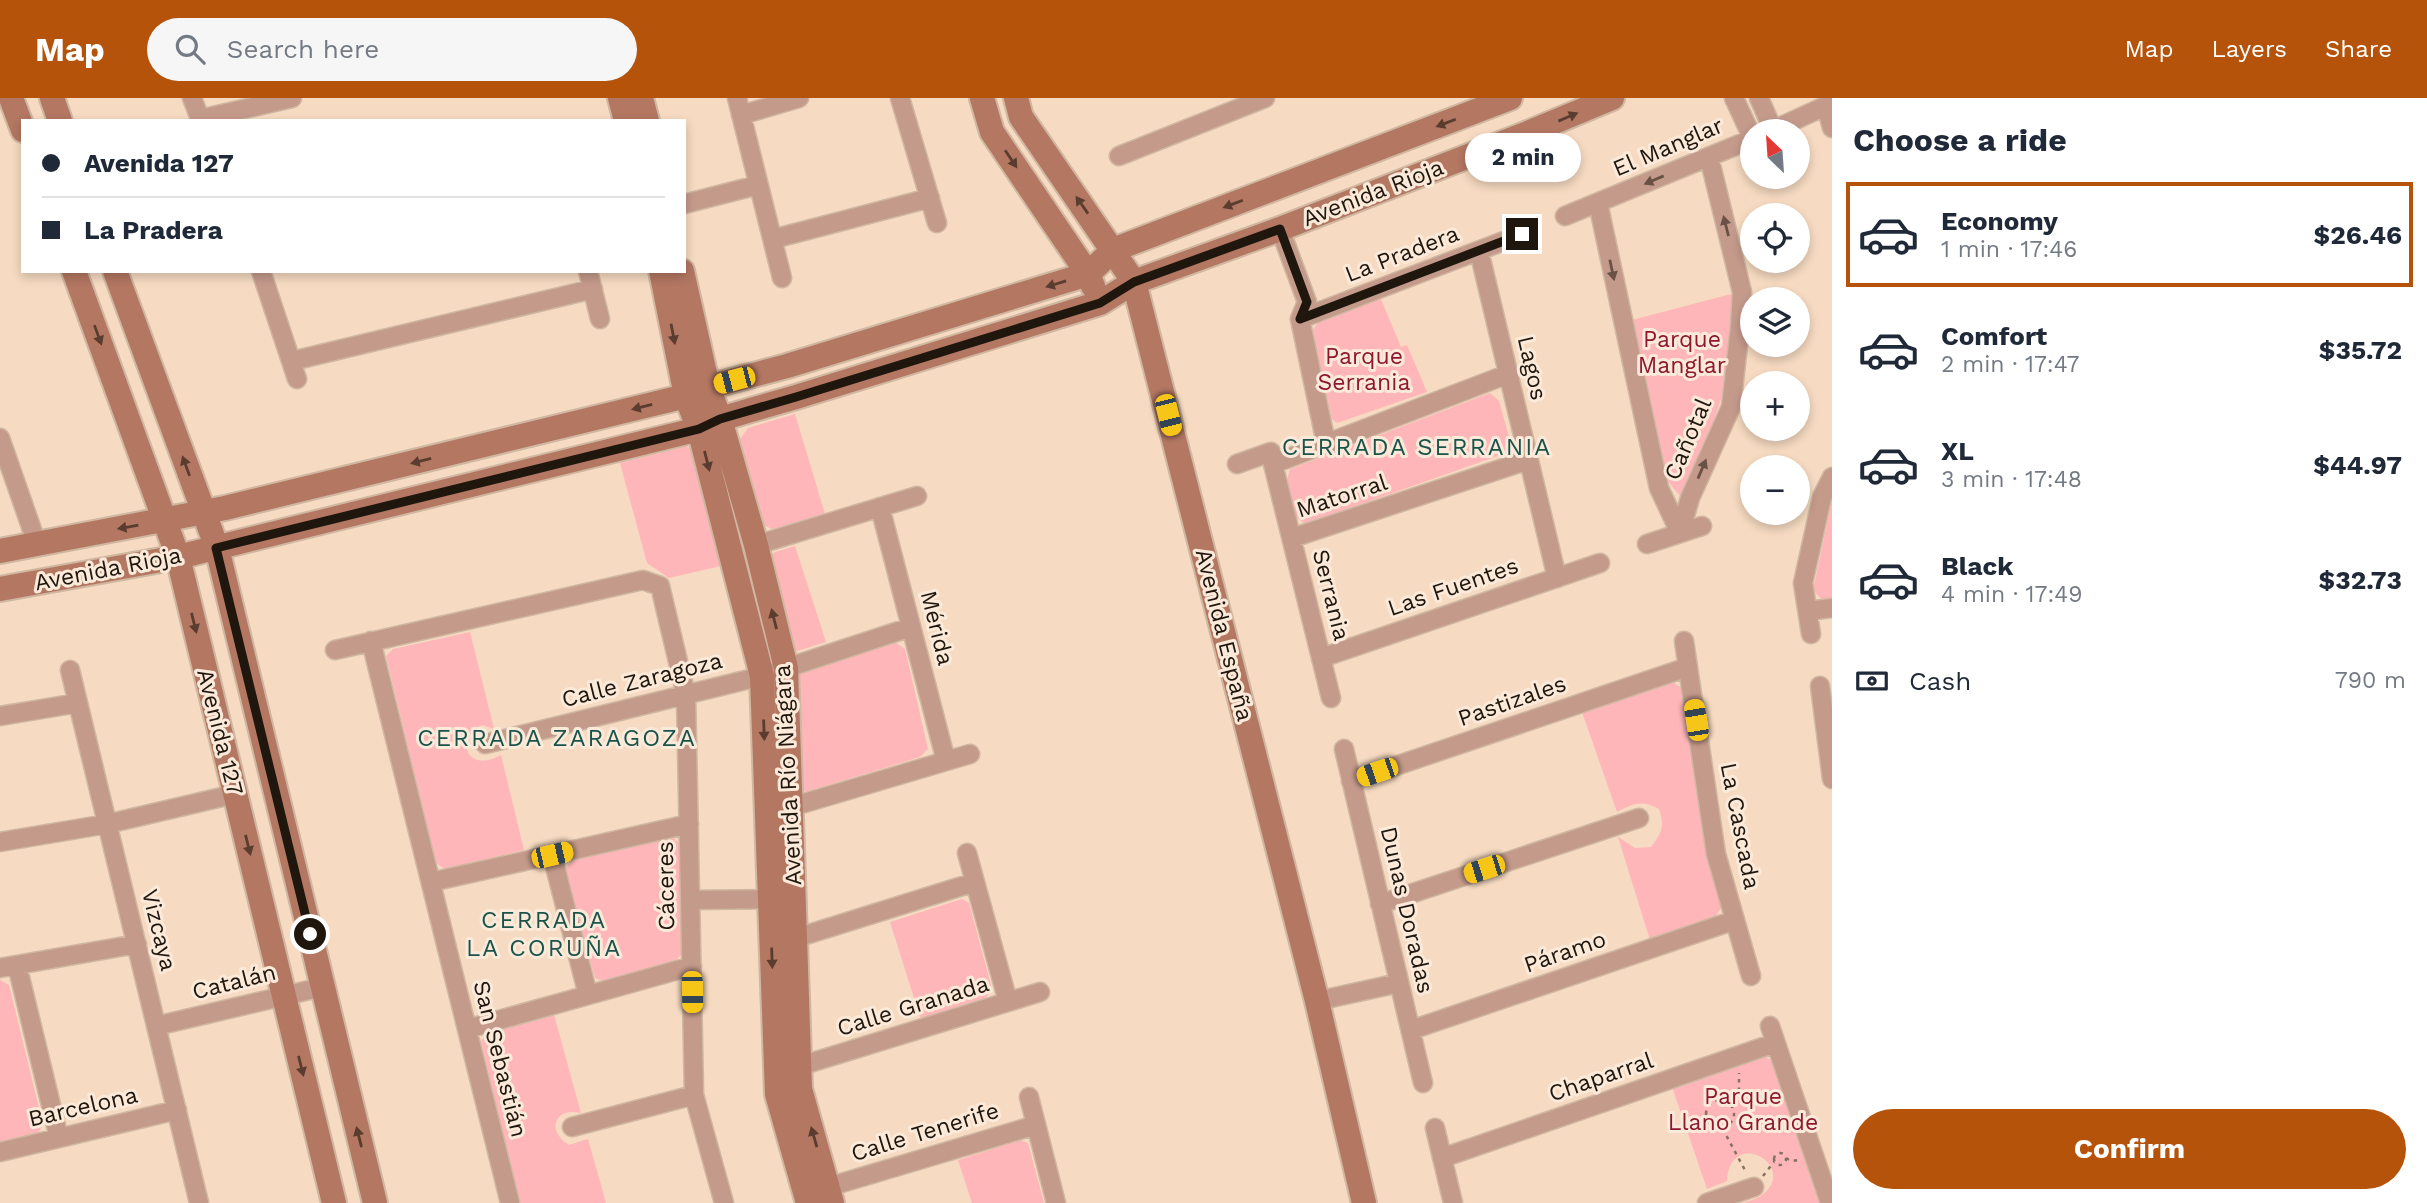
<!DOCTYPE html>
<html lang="en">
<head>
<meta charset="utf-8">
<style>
	:root { --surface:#fff; --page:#f6f6f7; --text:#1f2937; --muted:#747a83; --line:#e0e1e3; --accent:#b45309 }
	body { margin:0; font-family:"Work Sans",sans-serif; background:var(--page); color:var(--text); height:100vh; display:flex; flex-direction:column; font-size:26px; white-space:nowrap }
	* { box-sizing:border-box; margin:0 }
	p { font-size:23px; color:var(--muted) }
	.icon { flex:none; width:38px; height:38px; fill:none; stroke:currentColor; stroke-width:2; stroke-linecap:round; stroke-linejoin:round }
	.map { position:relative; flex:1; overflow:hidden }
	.drawer { display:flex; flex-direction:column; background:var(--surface); width:595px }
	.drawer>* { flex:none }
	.hud { position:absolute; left:21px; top:21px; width:665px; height:154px; border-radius:0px; box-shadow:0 4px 10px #0003; display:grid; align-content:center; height:154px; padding:0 21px; background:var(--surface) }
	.needle { width:46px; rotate:335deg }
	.buttons { position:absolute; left:1740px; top:21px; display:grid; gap:14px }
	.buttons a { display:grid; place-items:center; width:70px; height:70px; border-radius:50%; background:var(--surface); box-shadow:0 4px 10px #0003; font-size:35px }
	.end { position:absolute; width:32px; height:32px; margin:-16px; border:9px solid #1f160d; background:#fff; box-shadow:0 0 0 4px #fff }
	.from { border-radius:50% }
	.bubble { position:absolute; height:49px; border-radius:24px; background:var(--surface); box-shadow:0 4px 10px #0003; font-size:23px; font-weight:700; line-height:49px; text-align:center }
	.car { position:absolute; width:21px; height:42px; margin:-21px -10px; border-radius:9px; box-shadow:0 0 5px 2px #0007; background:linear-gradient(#f5c518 24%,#345 0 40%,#f5c518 0 76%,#345 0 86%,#f5c518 0) }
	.hud b { display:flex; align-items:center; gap:24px; height:66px; font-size:26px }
	.hud b+b { border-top:2px solid var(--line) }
	.hud i { width:18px; height:18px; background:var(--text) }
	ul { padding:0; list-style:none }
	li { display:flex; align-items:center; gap:21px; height:105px; margin:0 14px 10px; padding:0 7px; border:4px solid transparent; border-radius:0px }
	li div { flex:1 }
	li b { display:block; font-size:26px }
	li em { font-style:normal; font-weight:700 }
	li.active { border-color:var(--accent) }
	li>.icon { width:63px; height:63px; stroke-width:1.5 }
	h2 { padding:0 21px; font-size:32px; line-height:84px }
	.pay { display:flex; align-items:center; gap:18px; height:77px; padding:0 21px; font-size:26px }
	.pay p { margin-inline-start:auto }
	.button { display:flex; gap:14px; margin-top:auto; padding:14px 21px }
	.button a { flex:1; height:80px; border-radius:42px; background:var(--accent); color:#fff; font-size:28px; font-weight:700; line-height:80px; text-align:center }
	header { display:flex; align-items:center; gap:42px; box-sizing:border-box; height:98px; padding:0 35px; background:var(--accent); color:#fff }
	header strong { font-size:33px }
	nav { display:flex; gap:38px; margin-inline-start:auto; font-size:24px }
	.search { width:490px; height:63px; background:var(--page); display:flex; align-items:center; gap:18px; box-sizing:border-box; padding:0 24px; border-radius:38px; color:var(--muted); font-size:26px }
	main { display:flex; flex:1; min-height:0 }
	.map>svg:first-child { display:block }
</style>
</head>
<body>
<header>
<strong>Map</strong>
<div class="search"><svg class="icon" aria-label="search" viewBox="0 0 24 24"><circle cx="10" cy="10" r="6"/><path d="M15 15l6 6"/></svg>Search here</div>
<nav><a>Map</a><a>Layers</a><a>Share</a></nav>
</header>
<main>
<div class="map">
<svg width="1832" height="1105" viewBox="0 0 1832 1105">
	<rect width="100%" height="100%" fill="#f6dac1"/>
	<path fill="#ffb6b8" d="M1735,195L1721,301L1709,336L1680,398L1662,376L1632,222Z
		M1380,199L1401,249L1407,247L1427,294L1337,325L1332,321L1312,233L1320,222Z
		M1490,295L1499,303L1511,346L1506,355L1305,426L1296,419L1287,382L1290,371Z
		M795,316L825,416L772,431L761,426L740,341L748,330Z
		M686,348L696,353L725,467L669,480L647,465L620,365Z
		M1832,402V500L1822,502L1813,492Z
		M795,448L826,544L797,553L791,548L768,460L775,454Z
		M470,534L494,631L482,627C453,641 467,676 501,657L524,752L445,771L436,765L386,558L393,551Z
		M895,544L905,551L928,651L920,659L805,694L801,687L792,580L799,572Z
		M1673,584L1683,591L1706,756L1722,808L1716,818L1650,842L1618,739L1635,750L1651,749C1662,735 1665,728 1659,711C1642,702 1634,705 1617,714L1582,614Z
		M673,739L679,745L682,856L675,863L602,883L595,880L565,772L571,763Z
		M962,801L969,805L992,891L986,900L921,922L890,824Z
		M0,882L9,887L43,1027L38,1035L0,1044Z
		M554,917L581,1015C554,1009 546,1033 569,1047L588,1041L606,1105H519L481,943L487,935Z
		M1763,957L1775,965L1821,1105H1742C1748,1103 1757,1101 1762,1097C1800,1068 1730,1028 1727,1083L1707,1091L1672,989Z
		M1020,1042L1028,1045L1044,1105H972L958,1062Z"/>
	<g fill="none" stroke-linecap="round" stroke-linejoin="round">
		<g stroke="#cfb7a1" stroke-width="21">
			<path id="street" d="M192,0L201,23
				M737,0L782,180
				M900,0L937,125
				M1734,0L1752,39
				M1759,0L1773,32L1832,5
				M1826,7L1832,30
				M741,17L799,0
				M200,21L292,0
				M1119,58L1265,0
				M1598,105L1659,390L1680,435
				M684,106L758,87
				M1565,118L1752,41
				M1280,131L1307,204L1300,221L1326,345
				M773,141L930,100
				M1479,153L1557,480
				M261,173L297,281
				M588,173L600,221
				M1300,221L1522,136
				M292,263L593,191
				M0,340L37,446
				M1237,366L1271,354L1273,366L1508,276
				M1273,366L1331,600
				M880,409L946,663
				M1680,435L1690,400L1731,309L1740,229L1742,194L1709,59
				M1292,440L1528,362
				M1647,446L1702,428
				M756,447L917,398
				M1808,513L1832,510
				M1811,536L1803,485L1822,399L1832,379
				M371,543L510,1105
				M1684,543L1716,756L1751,878
				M335,552L643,482L660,488L686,597L694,997L724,1105
				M1321,560L1600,465
				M70,572L199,1105
				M1820,588L1832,681
				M0,618L78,605
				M485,646L762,578L911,529
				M1344,651L1423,985
				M1351,683L1688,569
				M791,709L970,656
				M0,744L107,726L235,696
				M967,755L1008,904
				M552,757L588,897
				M431,784L689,726
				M691,802L780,801
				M1380,806L1639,720
				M796,840L975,784
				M17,867L59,1040
				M0,870L137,846
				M1317,903L1399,885
				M156,928L322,889
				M1770,928L1830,1105
				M467,931L692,868
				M1411,932L1735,822
				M800,968L1040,894
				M1029,999L1056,1105
				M572,1029L694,997
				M1435,1030L1453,1105
				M0,1054L177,1012
				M1442,1060L1775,945
				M828,1089L1036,1027
				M1707,1105L1754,1089"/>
		</g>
		<g stroke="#cfb7a1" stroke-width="28">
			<path id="secondary" d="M11,0L23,32
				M52,0L60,23
				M620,0L626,23
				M641,0L647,23
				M982,0L992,34L1088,176L1093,188
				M1016,0L1021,19L1134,184L1317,903L1364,1105
				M74,173L178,459L334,1105
				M115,173L217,450L375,1105
				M661,173L686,298L699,331L762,578L777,996L808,1105
				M682,173L708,289L720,321L756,447L786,570L800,991L832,1105
				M0,453L225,410L686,298L708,289L787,268L1088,176L1113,152L1510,0
				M0,491L178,459L699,331L720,321L796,299L1100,205L1134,184L1280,131L1523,37L1612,0"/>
		</g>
		<path stroke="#837161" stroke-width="2.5" stroke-dasharray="3.5 5" stroke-linecap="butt" d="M1706 1016a14 14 0 1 1 28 0a14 14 0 1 1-28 0Z
			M1731,1008L1739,992V975
			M1724,1030L1726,1037L1746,1074
			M1774 1061a6 6 0 1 1 12 0a6 6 0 1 1-12 0Z
			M1786,1060L1791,1063L1799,1062
			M1763,1078L1774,1064"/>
		<use href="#street" stroke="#c49a8b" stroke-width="18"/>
		<use href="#secondary" stroke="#b37762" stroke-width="24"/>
	</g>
	<defs><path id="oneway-solid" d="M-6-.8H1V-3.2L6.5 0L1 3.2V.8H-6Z" transform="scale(1.75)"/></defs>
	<g fill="#5a3d2f">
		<use href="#oneway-solid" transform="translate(1568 19) rotate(-23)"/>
		<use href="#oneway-solid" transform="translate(1446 25) rotate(159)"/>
		<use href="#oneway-solid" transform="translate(1011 61) rotate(56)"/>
		<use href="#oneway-solid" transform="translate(1233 106) rotate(159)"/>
		<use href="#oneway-solid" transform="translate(1082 107) rotate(-125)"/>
		<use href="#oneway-solid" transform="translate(1056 186) rotate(163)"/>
		<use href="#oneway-solid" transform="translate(673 236) rotate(79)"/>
		<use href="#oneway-solid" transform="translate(98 237) rotate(70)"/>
		<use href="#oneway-solid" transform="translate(642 309) rotate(166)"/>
		<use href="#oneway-solid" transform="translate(421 363) rotate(166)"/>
		<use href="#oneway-solid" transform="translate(707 363) rotate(76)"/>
		<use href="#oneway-solid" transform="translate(186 368) rotate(-110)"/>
		<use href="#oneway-solid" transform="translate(128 429) rotate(170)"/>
		<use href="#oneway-solid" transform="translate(774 521) rotate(-104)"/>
		<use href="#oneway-solid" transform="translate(194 525) rotate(76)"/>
		<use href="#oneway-solid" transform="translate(764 632) rotate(88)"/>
		<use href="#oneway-solid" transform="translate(248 747) rotate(76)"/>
		<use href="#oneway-solid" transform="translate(772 860) rotate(88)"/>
		<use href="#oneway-solid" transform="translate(301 968) rotate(76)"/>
		<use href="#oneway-solid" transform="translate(359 1039) rotate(-104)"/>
		<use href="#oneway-solid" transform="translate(814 1039) rotate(-106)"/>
	</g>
	<g fill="#695146">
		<use href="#oneway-solid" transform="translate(1654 82) rotate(157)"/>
		<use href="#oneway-solid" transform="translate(1726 128) rotate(-104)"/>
		<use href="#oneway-solid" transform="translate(1612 172) rotate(78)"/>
		<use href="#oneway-solid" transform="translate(1702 371) rotate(-67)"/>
	</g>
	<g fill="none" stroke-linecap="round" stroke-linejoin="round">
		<path stroke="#1f160d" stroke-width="9" d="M310,836L216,450L699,331L720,321L796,299L1100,205L1134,184L1280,131L1307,204L1300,221L1522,136"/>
	</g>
	<g text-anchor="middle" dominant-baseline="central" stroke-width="6" stroke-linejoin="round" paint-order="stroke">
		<g font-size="23" fill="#1f160d" stroke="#fbeada">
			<text transform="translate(1668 49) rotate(-23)">El Manglar</text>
			<text transform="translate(1373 95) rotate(-21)">Avenida Rioja</text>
			<text transform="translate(1402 156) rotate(-21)">La Pradera</text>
			<text transform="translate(1532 270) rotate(77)">Lagos</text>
			<text transform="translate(1688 341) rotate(-67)">Cañotal</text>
			<text transform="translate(1342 398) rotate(-18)">Matorral</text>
			<text transform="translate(108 471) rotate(-11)">Avenida Rioja</text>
			<text transform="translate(1453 489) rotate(-19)">Las Fuentes</text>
			<text transform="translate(1331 497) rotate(76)">Serrania</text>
			<text transform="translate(937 530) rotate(76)">Mérida</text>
			<text transform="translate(1224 537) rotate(76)">Avenida España</text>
			<text transform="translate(642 582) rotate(-14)">Calle Zaragoza</text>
			<text transform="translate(1512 603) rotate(-19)">Pastizales</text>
			<text transform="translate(220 634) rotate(76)">Avenida 127</text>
			<text transform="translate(788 677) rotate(-93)">Avenida Río Niágara</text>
			<text transform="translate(1740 728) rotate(79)">La Cascada</text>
			<text transform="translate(666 788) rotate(-91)">Cáceres</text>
			<text transform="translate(1407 812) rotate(77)">Dunas Doradas</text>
			<text transform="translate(159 832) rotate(76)">Vizcaya</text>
			<text transform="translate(1565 854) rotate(-19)">Páramo</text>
			<text transform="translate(234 884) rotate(-14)">Catalán</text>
			<text transform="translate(913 908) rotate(-17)">Calle Granada</text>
			<text transform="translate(500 961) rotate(76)">San Sebastián</text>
			<text transform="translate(1601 979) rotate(-19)">Chaparral</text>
			<text transform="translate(83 1009) rotate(-13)">Barcelona</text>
			<text transform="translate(925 1034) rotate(-17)">Calle Tenerife</text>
		</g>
		<g font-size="23" fill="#8e1830" stroke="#fbeada">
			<text x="1682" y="241">Parque<tspan x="1682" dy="26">Manglar</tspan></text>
			<text x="1364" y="258">Parque<tspan x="1364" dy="26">Serrania</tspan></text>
			<text x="1743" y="998">Parque<tspan x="1743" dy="26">Llano Grande</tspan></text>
		</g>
		<g font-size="24" letter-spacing="2" fill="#1a534a" stroke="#fbeada">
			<text x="1417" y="349">CERRADA SERRANIA</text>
			<text x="557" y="640">CERRADA ZARAGOZA</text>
			<text x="544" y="822">CERRADA<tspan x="544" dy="28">LA CORUÑA</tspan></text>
		</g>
	</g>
</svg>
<div class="buttons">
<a><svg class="needle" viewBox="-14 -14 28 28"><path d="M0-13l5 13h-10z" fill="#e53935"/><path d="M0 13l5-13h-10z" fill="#747a83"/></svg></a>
<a><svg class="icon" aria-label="locate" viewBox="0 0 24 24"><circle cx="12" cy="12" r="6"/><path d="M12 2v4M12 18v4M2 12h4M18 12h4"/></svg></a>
<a><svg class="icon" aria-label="layers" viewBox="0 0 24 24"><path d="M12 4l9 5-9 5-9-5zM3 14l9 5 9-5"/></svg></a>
<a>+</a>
<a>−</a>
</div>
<i class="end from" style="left:310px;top:836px"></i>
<i class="end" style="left:1522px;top:136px"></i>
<div class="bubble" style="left:1465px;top:35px;width:116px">2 min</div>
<i class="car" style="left:734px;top:282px;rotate:255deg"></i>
<i class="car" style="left:1168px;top:317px;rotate:166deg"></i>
<i class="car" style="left:1696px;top:622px;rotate:351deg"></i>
<i class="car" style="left:1377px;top:674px;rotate:251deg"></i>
<i class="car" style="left:552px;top:757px;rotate:77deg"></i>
<i class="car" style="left:1484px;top:771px;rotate:252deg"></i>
<i class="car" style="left:692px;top:894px;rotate:179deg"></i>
<div class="hud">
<b><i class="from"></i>Avenida 127</b>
<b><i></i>La Pradera</b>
</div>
</div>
<section class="drawer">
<h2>Choose a ride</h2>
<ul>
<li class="active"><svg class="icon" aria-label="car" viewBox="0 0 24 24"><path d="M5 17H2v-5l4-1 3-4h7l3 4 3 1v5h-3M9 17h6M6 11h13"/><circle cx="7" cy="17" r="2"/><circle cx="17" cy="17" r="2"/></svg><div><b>Economy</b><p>1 min · 17:46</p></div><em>$26.46</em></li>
<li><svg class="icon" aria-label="car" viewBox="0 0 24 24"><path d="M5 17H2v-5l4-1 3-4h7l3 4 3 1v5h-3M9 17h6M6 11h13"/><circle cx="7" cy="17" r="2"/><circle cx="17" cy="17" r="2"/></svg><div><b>Comfort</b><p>2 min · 17:47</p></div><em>$35.72</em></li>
<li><svg class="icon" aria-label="car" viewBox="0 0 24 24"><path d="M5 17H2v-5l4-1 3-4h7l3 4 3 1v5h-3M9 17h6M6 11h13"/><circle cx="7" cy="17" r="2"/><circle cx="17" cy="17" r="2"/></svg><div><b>XL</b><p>3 min · 17:48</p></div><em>$44.97</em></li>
<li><svg class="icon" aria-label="car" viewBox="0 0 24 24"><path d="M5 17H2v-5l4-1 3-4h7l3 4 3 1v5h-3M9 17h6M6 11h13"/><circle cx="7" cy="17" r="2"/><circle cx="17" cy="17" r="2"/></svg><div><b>Black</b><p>4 min · 17:49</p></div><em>$32.73</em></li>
</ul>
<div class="pay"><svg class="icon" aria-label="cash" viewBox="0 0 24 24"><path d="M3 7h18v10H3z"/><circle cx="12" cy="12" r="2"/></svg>Cash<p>790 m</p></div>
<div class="button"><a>Confirm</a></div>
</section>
</main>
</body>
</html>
